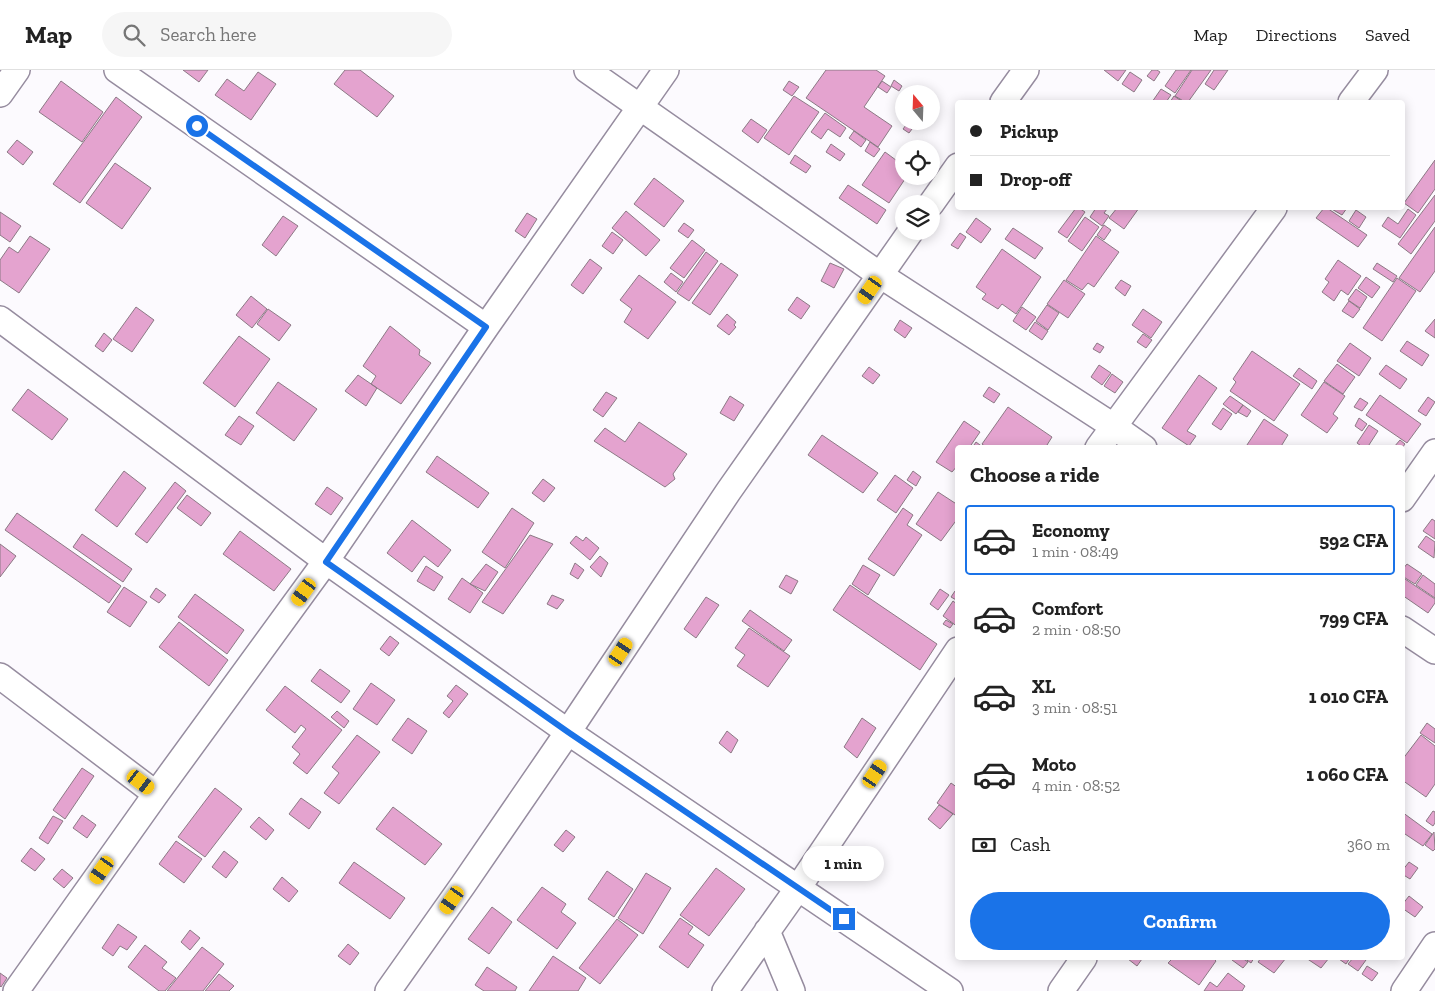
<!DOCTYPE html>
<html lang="en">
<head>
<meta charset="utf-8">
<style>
	:root { --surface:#fff; --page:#f6f6f6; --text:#222; --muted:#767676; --line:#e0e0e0; --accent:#1a73e8 }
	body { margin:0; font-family:"Zilla Slab",serif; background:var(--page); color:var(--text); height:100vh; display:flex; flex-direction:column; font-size:19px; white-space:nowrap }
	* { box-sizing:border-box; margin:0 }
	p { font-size:16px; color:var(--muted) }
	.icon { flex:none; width:28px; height:28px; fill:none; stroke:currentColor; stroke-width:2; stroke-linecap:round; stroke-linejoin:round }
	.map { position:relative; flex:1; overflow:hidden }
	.details { position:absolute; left:955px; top:375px; width:450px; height:515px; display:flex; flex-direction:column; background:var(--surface); border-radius:5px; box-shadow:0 2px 12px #0003 }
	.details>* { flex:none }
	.banner { position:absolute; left:955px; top:30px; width:450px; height:110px; border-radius:5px; box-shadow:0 2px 12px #0003; display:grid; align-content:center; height:110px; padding:0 15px; background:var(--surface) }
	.needle { width:32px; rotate:341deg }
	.fabs { position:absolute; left:895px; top:15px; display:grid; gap:10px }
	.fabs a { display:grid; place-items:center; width:45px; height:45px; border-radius:50%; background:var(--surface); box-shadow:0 2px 12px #0003; font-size:25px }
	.end { position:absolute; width:22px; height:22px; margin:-11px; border:6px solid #1a73e8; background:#fff; box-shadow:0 0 0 2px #fff }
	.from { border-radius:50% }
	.bubble { position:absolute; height:35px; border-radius:18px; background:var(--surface); box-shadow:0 2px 12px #0003; font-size:16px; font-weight:700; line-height:35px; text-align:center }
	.car { position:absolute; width:15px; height:30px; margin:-15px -8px; border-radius:6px; box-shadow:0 0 4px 1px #0007; background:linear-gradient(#f5c518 24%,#345 0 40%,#f5c518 0 76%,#345 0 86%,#f5c518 0) }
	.banner b { display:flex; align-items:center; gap:18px; height:48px; font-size:19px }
	.banner b+b { border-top:1px solid var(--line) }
	.banner i { width:12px; height:12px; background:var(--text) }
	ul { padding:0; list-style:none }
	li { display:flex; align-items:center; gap:15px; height:70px; margin:0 10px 8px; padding:0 5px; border:2px solid transparent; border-radius:5px }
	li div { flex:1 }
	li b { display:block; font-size:19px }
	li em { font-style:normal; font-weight:700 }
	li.active { border-color:var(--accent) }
	li>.icon { width:45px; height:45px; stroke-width:1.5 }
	h2 { padding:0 15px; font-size:22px; line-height:60px }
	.pay { display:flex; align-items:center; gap:12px; height:55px; padding:0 15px; font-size:19px }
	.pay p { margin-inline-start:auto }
	.action { display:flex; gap:10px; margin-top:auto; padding:10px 15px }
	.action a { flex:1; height:58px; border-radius:30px; background:var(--accent); color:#fff; font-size:20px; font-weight:700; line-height:58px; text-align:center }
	header { display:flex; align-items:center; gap:30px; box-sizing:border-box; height:70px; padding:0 25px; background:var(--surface); border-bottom:1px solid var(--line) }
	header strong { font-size:24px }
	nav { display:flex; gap:28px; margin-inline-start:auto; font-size:18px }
	.search { width:350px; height:45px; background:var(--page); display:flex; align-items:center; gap:12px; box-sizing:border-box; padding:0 18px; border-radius:28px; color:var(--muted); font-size:19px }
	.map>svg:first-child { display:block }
</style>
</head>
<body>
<header>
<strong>Map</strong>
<div class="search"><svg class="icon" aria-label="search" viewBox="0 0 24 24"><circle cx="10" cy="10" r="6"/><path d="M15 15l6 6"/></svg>Search here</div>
<nav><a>Map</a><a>Directions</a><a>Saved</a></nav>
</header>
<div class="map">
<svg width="1435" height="921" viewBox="0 0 1435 921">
	<rect width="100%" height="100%" fill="#fcfafe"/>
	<path fill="#e4a3cf" stroke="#8c7985" d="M183,0H208L199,12Z
		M345,0H360L394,26L377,47L334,14Z
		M826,0H876L885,6L864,37L892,56L878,77L806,28Z
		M1104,0H1126L1118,11Z
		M1152,0H1157L1160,2L1154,11L1147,6Z
		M1176,0H1191L1175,23L1165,16Z
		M1192,0H1211L1188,32H1185L1175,26Z
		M1214,0H1228L1214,20L1205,14Z
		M258,2L276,14L251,50L215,25L227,9L244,21Z
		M1130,2L1142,10L1134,22L1122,14Z
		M894,10L902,16L899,21L891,16Z
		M61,11L103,42L82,72L39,42Z
		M789,11L799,17L792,26L783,20Z
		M882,11L891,17L887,23L878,17Z
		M1161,19L1171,25L1166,32H1152Z
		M794,26L819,42L789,85L764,68Z
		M1174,26L1183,32H1170Z
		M116,27L142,47L80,133L53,114Z
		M825,43L846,58L840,67L828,59L821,69L811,62Z
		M751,49L767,60L758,73L742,61Z
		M906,55L912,59L909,63L903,59Z
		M854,61L866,70L861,77L849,68Z
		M17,70L33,82L23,95L7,82Z
		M870,72L880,79L874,87L865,81Z
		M831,74L845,84L840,91L826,82Z
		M885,82L904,96V106H907L889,133L862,115Z
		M795,85L811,96L806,103L790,93Z
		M1435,90V119L1418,143L1404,133Z
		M115,93L151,118L122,159L86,133Z
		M654,108L684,131L664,157L634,134Z
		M848,115L886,140L877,154L839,128Z
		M1435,125V151L1411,184L1398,174Z
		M1076,138H1079L1085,142L1067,168L1058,162Z
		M1096,138L1107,139L1104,143L1109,146L1102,156L1090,147Z
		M1117,138H1139L1124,159L1109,148Z
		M1324,138H1327L1367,165L1358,177L1316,148Z
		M1330,138H1347L1342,145Z
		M1408,139L1416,145L1400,168L1382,156L1388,147L1398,154Z
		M1356,140L1366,147L1359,158L1349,151Z
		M626,141L660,170L646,186L612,158Z
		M0,142L21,156L10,172L0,165Z
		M527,143L537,149L525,168L515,161Z
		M283,146L298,156L276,186L262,175Z
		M1085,147L1099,157L1082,181L1068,171Z
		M976,148L991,159L981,173L966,162Z
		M684,153L694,160L688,168L678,161Z
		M1104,155L1111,160L1104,170L1097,165Z
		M1435,157V201L1420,222L1399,208Z
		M1013,158L1043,178L1035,189L1005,169Z
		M612,162L623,170L613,184L602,176Z
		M960,163L966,167L958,179L951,175Z
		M30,166L50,179L19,223L0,210V190L9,177L18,183Z
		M1096,166L1119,182L1094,217L1088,213L1082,220L1066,210Z
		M692,170L705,180L684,208L670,198Z
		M1002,179L1041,207L1016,244L1002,234L998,239L982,229L986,224L976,217Z
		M706,182L718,191L689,231L677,223Z
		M590,189L602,198L583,224L571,215Z
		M1338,190L1361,206L1348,225L1341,220L1334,231L1322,222L1329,212L1325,209Z
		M721,193L738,205L710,245L692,233Z
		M830,193L844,199L834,218L821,211Z
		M1377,193L1397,206L1393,212L1373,199Z
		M671,203L683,212L676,222L664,212Z
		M639,205L676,232L648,269L624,252L632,239L620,230Z
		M1366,207L1380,217L1372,228L1358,218Z
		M1397,208L1416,221L1382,271L1363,258Z
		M1064,210L1085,224L1068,248L1047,234Z
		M1121,210L1131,216L1125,226L1115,218Z
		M1356,219L1367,227L1360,238L1348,230Z
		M251,226L267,239L252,258L236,245Z
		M797,227L810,236L801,249L788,240Z
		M1349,231L1360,239L1353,248L1342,241Z
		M1047,235L1059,243L1048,260L1036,251Z
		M136,237L154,250L132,282L113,269Z
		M1022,237L1036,247L1026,260L1013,251Z
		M268,239L291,255L279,271L257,254Z
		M1143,239L1162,252L1151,268L1132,255Z
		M727,244L736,252L734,255L736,257L729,265L717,256Z
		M1435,249V268L1425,261Z
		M900,250L912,258L905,268L894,260Z
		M1035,252L1048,261L1042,270L1029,261Z
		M390,256L420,280L419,285L431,293L401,334L371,314L376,306L363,296Z
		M104,263L112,270L103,282L95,276Z
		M1143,264L1152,270L1146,278L1137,272Z
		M239,266L270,289L235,337L203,313Z
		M1407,271L1429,285L1422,296L1400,281Z
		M1097,273L1104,277L1100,283L1093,279Z
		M1350,273L1371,288L1359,306L1337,291Z
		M1252,281L1300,314L1274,351L1230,321L1236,312L1233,309Z
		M1337,294L1355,307L1343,324L1324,311Z
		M1099,295L1111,303L1102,315L1091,307Z
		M1386,295L1407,309L1400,319L1379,304Z
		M869,297L880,305L873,314L862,306Z
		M1299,298L1317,311L1312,319L1293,306Z
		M1112,304L1123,312L1115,323L1104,316Z
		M358,305L377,318L366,336L345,321Z
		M1199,305L1217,318L1187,361L1196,366L1189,376L1162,358Z
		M278,312L317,339L294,371L256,343Z
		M1324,312L1345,326L1333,344L1338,348L1327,363L1301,345Z
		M989,317L1000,324L994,333L983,326Z
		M28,319L68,349L52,370L12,340Z
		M606,322L617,328L603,347L593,340Z
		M1380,325L1421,354L1407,373L1366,345Z
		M730,326L744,335L734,351L720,343Z
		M1230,326L1243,335L1236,344L1223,334Z
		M1428,327L1435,332L1426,346L1418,341Z
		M1360,328L1368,333L1362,341L1354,337Z
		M1243,335L1251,341L1247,347L1238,342Z
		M1008,337L1052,367L1047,375L1051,378H987L982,374Z
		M1223,338L1232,344L1221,360L1212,354Z
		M239,346L254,356L241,375L225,365Z
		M1359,348L1367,354L1362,361L1355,356Z
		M1264,349L1288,365L1280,378H1245Z
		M964,351L980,362L969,378H958V395L952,402L936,392Z
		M639,352L687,384L673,404L675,409L665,417L594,371L605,358L625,372Z
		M1369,355L1378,361L1367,378H1364L1357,373Z
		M822,365L878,403L863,423L808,385Z
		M1400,370L1405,374L1402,378L1394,377Z
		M976,372L984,378H972Z
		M437,386L489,423L478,438L426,402Z
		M124,401L146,418L117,457L95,440Z
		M913,401L921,407L916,416L907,410Z
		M895,405L913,418L896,443L877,430Z
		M543,409L555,418L544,432L532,423Z
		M175,412L186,421L147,473L135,464Z
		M327,417L343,428L331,445L315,434Z
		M938,422L958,435V448L941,471L916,454Z
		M187,425L211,443L201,456L177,438Z
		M512,438L534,453L505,498L482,482Z
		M903,438L913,445L907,455L922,465L894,506L868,489Z
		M17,443L121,516L109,533L5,460Z
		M1432,449L1435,451V469L1423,461Z
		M412,450L451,480L438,497L424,486L412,502L387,483Z
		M240,461L291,499L274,521L223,484Z
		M82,464L132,499L123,512L73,477Z
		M530,465L553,474L503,544L482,532Z
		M576,466L583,471L586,467L599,478L590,490L570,473Z
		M1426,466L1435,472L1434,488L1418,477Z
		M0,474L16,486L0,507Z
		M600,486L608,493L601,507L590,497Z
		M575,493L584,500L578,509L570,504Z
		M486,494L498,502L485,521L470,514Z
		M1407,494L1422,504L1415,514L1402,506V500Z
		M863,495L880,505L868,525L852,514Z
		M426,496L443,507L434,521L417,511Z
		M786,505L798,511L791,524L779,517Z
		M1423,505L1435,514V528L1416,515Z
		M1402,507L1435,529V533L1428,543L1402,525Z
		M462,508L483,523L470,543L448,529Z
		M850,515L937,574L920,600L833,540Z
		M124,517L147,532L130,557L107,542Z
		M156,518L166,525L159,533L150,527Z
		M940,519L949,525L938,540L930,534Z
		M955,521L958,522V531L951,527Z
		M195,524L244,560L227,584L178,547Z
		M552,525L564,530L557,539L547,534Z
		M706,527L719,535L696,568L684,559Z
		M953,531L958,535V557L943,546Z
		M750,540L792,570L784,581L742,551Z
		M946,550L953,554L950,558L943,554Z
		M179,552L228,590L209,616L159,577Z
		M749,558L790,586L768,617L737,596L745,585L735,578Z
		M390,566L399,573L389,586L380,579Z
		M320,599L350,621L341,633L311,611Z
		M371,613L395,630L377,655L353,639Z
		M456,615L468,624L449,648L443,643L453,631L447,626Z
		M285,616L342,660L307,704L293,693L300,684L292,677L306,659L301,655L295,663L266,640Z
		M337,641L349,651L344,658L331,647Z
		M408,648L427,661L412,684L392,670Z
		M862,648L876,658L857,688L844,677Z
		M1427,653L1435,659V673L1420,663Z
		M727,661L738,670L731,683L719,673Z
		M357,665L380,682L339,734L324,723L339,703L332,697Z
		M1421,665L1435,676V714L1426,727L1402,710V690Z
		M82,698L94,706L65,749L53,740Z
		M951,713L958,718V747L937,733Z
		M215,718L242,739L205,787L178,767Z
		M301,728L321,742L309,759L289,744Z
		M939,735L953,744L940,759L928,749Z
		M393,737L442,774L425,795L376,759Z
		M1433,741L1435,742V753L1433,756L1426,751Z
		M1402,742L1432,764L1423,776L1402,762Z
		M82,745L96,755L87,768L73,758Z
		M53,746L63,751L48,774L39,768Z
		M259,747L274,760L266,770L250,757Z
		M566,760L575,767L563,782L554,775Z
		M1434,762L1435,779L1433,781L1425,775Z
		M176,771L202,789L184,813L159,794Z
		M31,778L45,789L35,801L21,791Z
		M224,781L238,792L226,808L212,797Z
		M354,792L405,828L390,849L339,813Z
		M1409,792L1418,798L1410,809L1402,804V801Z
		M716,798L745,819L709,866L680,845Z
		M62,799L73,808L64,818L53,809Z
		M607,801L633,819L614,847L588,829Z
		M646,803L671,818L643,864L618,848Z
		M282,807L298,821L289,832L273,819Z
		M542,817L566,834L561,842L576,853L557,879L517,850Z
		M1409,826L1423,837L1415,847L1402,838V835Z
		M492,837L512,852L489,884L468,869Z
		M680,848L693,857L688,864L704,875L688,898L659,877Z
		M617,849L638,865L600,914L579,898Z
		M118,854L137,867L127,880L120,876L113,886L102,878Z
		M190,860L200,868L190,880L181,872Z
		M348,874L359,883L350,895L338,886Z
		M145,875L167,892L162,898L176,908L165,921H159L128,897Z
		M202,877L224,894L203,921H167Z
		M553,886L586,908L578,921H529Z
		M1129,888H1140L1142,889L1137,896L1128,889Z
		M1173,888H1213L1216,891L1199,915L1168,893Z
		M1233,888H1242L1248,892L1243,898L1232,890Z
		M1244,888H1254L1251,893Z
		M1261,888H1286L1274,903L1258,892Z
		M1306,888H1329L1321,898Z
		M1340,888H1350L1346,894L1339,889Z
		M1353,888H1363L1366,890L1358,901L1348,894Z
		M1367,896L1378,903L1372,911L1362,904Z
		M487,897L517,917L515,921H484L475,915Z
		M0,903L7,908L1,917L0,916Z
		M1228,903L1245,916L1242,921H1204L1210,912L1217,917Z
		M219,904L234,916L229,921H205Z"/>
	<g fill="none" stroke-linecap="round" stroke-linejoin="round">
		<g stroke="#968c9f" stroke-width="28">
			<path id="minor" d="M117,0L486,257
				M587,0L880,205L1113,356L1144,378
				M0,24L17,0
				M1003,32L1026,0
				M1351,32L1375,0
				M931,134L958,96
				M0,249L326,491L568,662L950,921
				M1098,378L1274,138
				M1402,429L1435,382
				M1402,559L1435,581
				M0,606L156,724
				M767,861L792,921
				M16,921L156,724L326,491L486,257L666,0
				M388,921L463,815L568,662L728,422L911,161
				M725,921L798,818L958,580
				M1061,921L1084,888
				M1404,921L1435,875"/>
		</g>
		<use href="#minor" stroke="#fff" stroke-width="25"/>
	</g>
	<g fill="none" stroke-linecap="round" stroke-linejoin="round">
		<path stroke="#1a73e8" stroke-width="6" d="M197,56L486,257L326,492L568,662L844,849"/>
	</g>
</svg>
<div class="fabs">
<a><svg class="needle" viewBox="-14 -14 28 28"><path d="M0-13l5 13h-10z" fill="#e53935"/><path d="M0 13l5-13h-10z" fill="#767676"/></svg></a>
<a><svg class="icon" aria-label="locate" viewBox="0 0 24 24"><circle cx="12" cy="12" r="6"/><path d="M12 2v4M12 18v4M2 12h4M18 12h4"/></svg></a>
<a><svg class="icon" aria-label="layers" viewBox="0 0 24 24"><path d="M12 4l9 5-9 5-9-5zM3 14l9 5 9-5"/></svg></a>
</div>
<i class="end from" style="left:197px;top:56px"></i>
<i class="end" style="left:844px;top:849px"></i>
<div class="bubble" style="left:802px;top:776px;width:82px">1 min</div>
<i class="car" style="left:870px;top:220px;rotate:215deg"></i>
<i class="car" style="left:304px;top:522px;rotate:216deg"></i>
<i class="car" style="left:621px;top:582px;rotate:33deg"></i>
<i class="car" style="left:875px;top:704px;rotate:34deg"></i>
<i class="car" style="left:141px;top:712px;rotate:127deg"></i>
<i class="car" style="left:102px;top:800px;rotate:215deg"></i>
<i class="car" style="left:452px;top:830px;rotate:215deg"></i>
<div class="banner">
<b><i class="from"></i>Pickup</b>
<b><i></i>Drop-off</b>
</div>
<section class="details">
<h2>Choose a ride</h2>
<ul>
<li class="active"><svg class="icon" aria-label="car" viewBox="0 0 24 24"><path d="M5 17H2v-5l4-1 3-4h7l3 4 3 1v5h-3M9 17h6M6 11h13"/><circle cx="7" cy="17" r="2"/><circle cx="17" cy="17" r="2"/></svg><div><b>Economy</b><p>1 min · 08:49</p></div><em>592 CFA</em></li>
<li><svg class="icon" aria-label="car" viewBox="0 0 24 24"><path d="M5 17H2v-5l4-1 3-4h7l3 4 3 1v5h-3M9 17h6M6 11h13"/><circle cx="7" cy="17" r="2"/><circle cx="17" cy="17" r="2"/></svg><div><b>Comfort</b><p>2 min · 08:50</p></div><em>799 CFA</em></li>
<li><svg class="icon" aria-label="car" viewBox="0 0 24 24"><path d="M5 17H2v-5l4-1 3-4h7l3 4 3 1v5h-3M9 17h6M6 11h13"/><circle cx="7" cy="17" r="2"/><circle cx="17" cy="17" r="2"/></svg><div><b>XL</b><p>3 min · 08:51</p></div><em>1 010 CFA</em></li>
<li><svg class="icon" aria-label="car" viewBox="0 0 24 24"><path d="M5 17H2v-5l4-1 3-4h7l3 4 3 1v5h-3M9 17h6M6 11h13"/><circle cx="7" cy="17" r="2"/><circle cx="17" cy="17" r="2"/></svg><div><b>Moto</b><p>4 min · 08:52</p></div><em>1 060 CFA</em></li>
</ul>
<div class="pay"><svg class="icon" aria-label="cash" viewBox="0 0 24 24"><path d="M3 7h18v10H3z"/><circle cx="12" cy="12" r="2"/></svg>Cash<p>360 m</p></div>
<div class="action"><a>Confirm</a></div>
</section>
</div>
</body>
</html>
